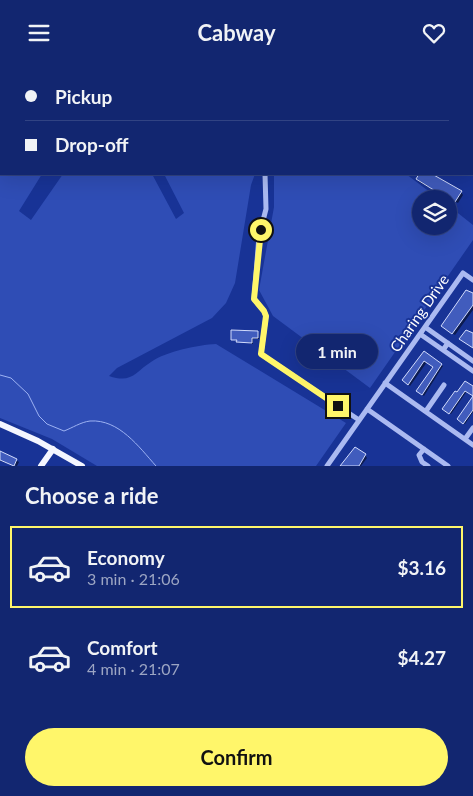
<!DOCTYPE html>
<html lang="en">
<head>
<meta charset="utf-8">
<style>
	:root { --surface:#122670; --page:#1f3278; --text:#f1f3f6; --muted:#9ca5c3; --line:#314383; --accent:#fff66a }
	body { margin:0; font-family:Lato,sans-serif; background:var(--page); color:var(--text); height:100vh; display:flex; flex-direction:column; font-size:19px; white-space:nowrap }
	* { box-sizing:border-box; margin:0 }
	p { font-size:16px; color:var(--muted) }
	.icon { flex:none; width:28px; height:28px; fill:none; stroke:currentColor; stroke-width:2; stroke-linecap:round; stroke-linejoin:round }
	.map { position:relative; height:401px; overflow:hidden }
	.sheet { display:flex; flex-direction:column; background:var(--surface); flex:1 }
	.sheet>* { flex:none }
	.guide { position:absolute; left:0px; top:0px; width:474px; height:110px; box-shadow:0 5px 20px #0002,0 0 0 1px var(--line); display:grid; align-content:center; height:110px; padding:0 25px; background:var(--surface) }
	.controls { position:absolute; left:412px; top:125px; display:grid; gap:10px }
	.controls a { display:grid; place-items:center; width:45px; height:45px; border-radius:50%; background:var(--surface); box-shadow:0 5px 20px #0002,0 0 0 1px var(--line); font-size:25px }
	.end { position:absolute; width:22px; height:22px; margin:-11px; border:6px solid #fff66a; background:#111; box-shadow:0 0 0 2px #111 }
	.from { border-radius:50% }
	.bubble { position:absolute; height:35px; border-radius:18px; background:var(--surface); box-shadow:0 5px 20px #0002,0 0 0 1px var(--line); font-size:16px; font-weight:700; line-height:35px; text-align:center }
	.guide b { display:flex; align-items:center; gap:18px; height:48px; font-size:19px }
	.guide b+b { border-top:1px solid var(--line) }
	.guide i { width:12px; height:12px; background:var(--text) }
	ul { padding:0; list-style:none }
	li { display:flex; align-items:center; gap:15px; height:82px; margin:0 10px 8px; padding:0 15px; border:2px solid transparent; border-radius:0px }
	li div { flex:1 }
	li b { display:block; font-size:19px }
	li em { font-style:normal; font-weight:700 }
	li.selected { border-color:var(--accent) }
	li>.icon { width:45px; height:45px; stroke-width:1.5 }
	h2 { padding:0 25px; font-size:22px; line-height:60px }
	.button { display:flex; gap:10px; margin-top:auto; padding:10px 25px }
	.button a { flex:1; height:58px; border-radius:30px; background:var(--accent); color:#111; font-size:20px; font-weight:700; line-height:58px; text-align:center }
	header { display:flex; justify-content:space-between; align-items:center; height:65px; padding:0 25px; background:var(--surface); font-size:22px; font-weight:700 }
	.map>svg:first-child { display:block }
</style>
</head>
<body>
<header><svg class="icon" aria-label="menu" viewBox="0 0 24 24"><path d="M4 6h16M4 12h16M4 18h16"/></svg>Cabway<svg class="icon" aria-label="heart" viewBox="0 0 24 24"><path d="M12 20l-8-8c-3-5 5-10 8-4 3-6 11-1 8 4z"/></svg></header>
<div class="map">
<svg width="473" height="401" viewBox="0 0 473 401">
	<rect width="100%" height="100%" fill="#183396"/>
	<path fill="#2f4db5" d="M0,0L93,1H1V109H42L19,146L31,155L63,109H152L176,154L184,148L164,109H255L251,120L235,218L226,238L212,253L117,303L109,311C132,319 135,307 151,297C167,286 198,280 216,279L346,358L316,401H97L52,374L0,353Z
		M274,109H406L439,134H421V161H449V141L473,160V175L370,323L273,251L259,225L274,142Z"/>
	<path fill="#0007" d="M118,0H135L136,1H120Z
		M420,109H430L459,124L463,130L458,138L419,117L417,114Z
		M473,231V245L455,270L445,263Z
		M258,267L259,274H253V279L232,274Z
		M424,288L443,301L424,331L419,327L434,302L427,297L410,321L405,317Z
		M473,323V330L467,326L451,349L445,345L457,329Z
		M473,333V347L465,359L460,356Z
		M0,388L16,395L19,397L17,401L0,396Z
		M365,390L367,393L361,401H343Z"/>
	<g fill="none" stroke-linecap="round" stroke-linejoin="round">
		<path stroke="#9db2f3" stroke-width="1" d="M0,3L2,0
			M0,310L11,313L28,329L39,351L47,359L64,366C72,363 81,357 90,356C119,354 139,382 156,401"/>
	</g>
	<path fill="#415cbd" stroke="#d2dbfc" d="M419,109H432L462,126L455,137H453L416,114Z
		M466,225L473,228V240L452,269L441,261Z
		M231,265L258,266V273H252V278L236,277L237,275H231Z
		M466,265L473,268V283L459,274Z
		M424,286L442,299L422,330L416,326L433,302L424,296L408,320L402,315Z
		M465,316L473,321V345L463,359L457,354L473,331L465,326L449,349L442,344L455,326L457,327Z
		M355,382L366,389L359,401H340Z
		M0,386L17,394L14,401L0,395Z"/>
	<g fill="none" stroke-linecap="round" stroke-linejoin="round">
		<path stroke="#abbaf1" stroke-width="5" d="M250,0L252,1
			M335,1V0
			M414,1L415,0
			M472,100H473
			M265,109L266,144L259,171L254,234L264,246L266,251L261,289L359,355
			M425,262L473,296
			M420,269L443,285
			M448,278L443,285L473,306
			M385,318L473,380
			M367,344L448,401
			M426,346L444,320
			M465,374L473,363
			M424,384L419,390L422,397L428,401
			M327,401L463,208L473,215"/>
		<path stroke="#f4f6ff" stroke-width="6" d="M0,359L38,376L82,401
			M41,401L53,384"/>
	</g>
	<g fill="none" stroke-linecap="round" stroke-linejoin="round">
		<path stroke="#fff66a" stroke-width="6" d="M261,165L254,234L264,246L266,251L261,289L338,341"/>
	</g>
	<g text-anchor="middle" dominant-baseline="central" stroke-width="4" stroke-linejoin="round" paint-order="stroke">
		<g font-size="15" fill="#fff" stroke="#183396">
			<text transform="translate(419 248) rotate(-55)">Charing Drive</text>
		</g>
	</g>
</svg>
<div class="controls">
<a><svg class="icon" aria-label="layers" viewBox="0 0 24 24"><path d="M12 4l9 5-9 5-9-5zM3 14l9 5 9-5"/></svg></a>
</div>
<i class="end from" style="left:261px;top:165px"></i>
<i class="end" style="left:338px;top:341px"></i>
<div class="bubble" style="left:296px;top:269px;width:82px">1 min</div>
<div class="guide">
<b><i class="from"></i>Pickup</b>
<b><i></i>Drop-off</b>
</div>
</div>
<section class="sheet">
<h2>Choose a ride</h2>
<ul>
<li class="selected"><svg class="icon" aria-label="car" viewBox="0 0 24 24"><path d="M5 17H2v-5l4-1 3-4h7l3 4 3 1v5h-3M9 17h6M6 11h13"/><circle cx="7" cy="17" r="2"/><circle cx="17" cy="17" r="2"/></svg><div><b>Economy</b><p>3 min · 21:06</p></div><em>$3.16</em></li>
<li><svg class="icon" aria-label="car" viewBox="0 0 24 24"><path d="M5 17H2v-5l4-1 3-4h7l3 4 3 1v5h-3M9 17h6M6 11h13"/><circle cx="7" cy="17" r="2"/><circle cx="17" cy="17" r="2"/></svg><div><b>Comfort</b><p>4 min · 21:07</p></div><em>$4.27</em></li>
</ul>
<div class="button"><a>Confirm</a></div>
</section>
</body>
</html>
